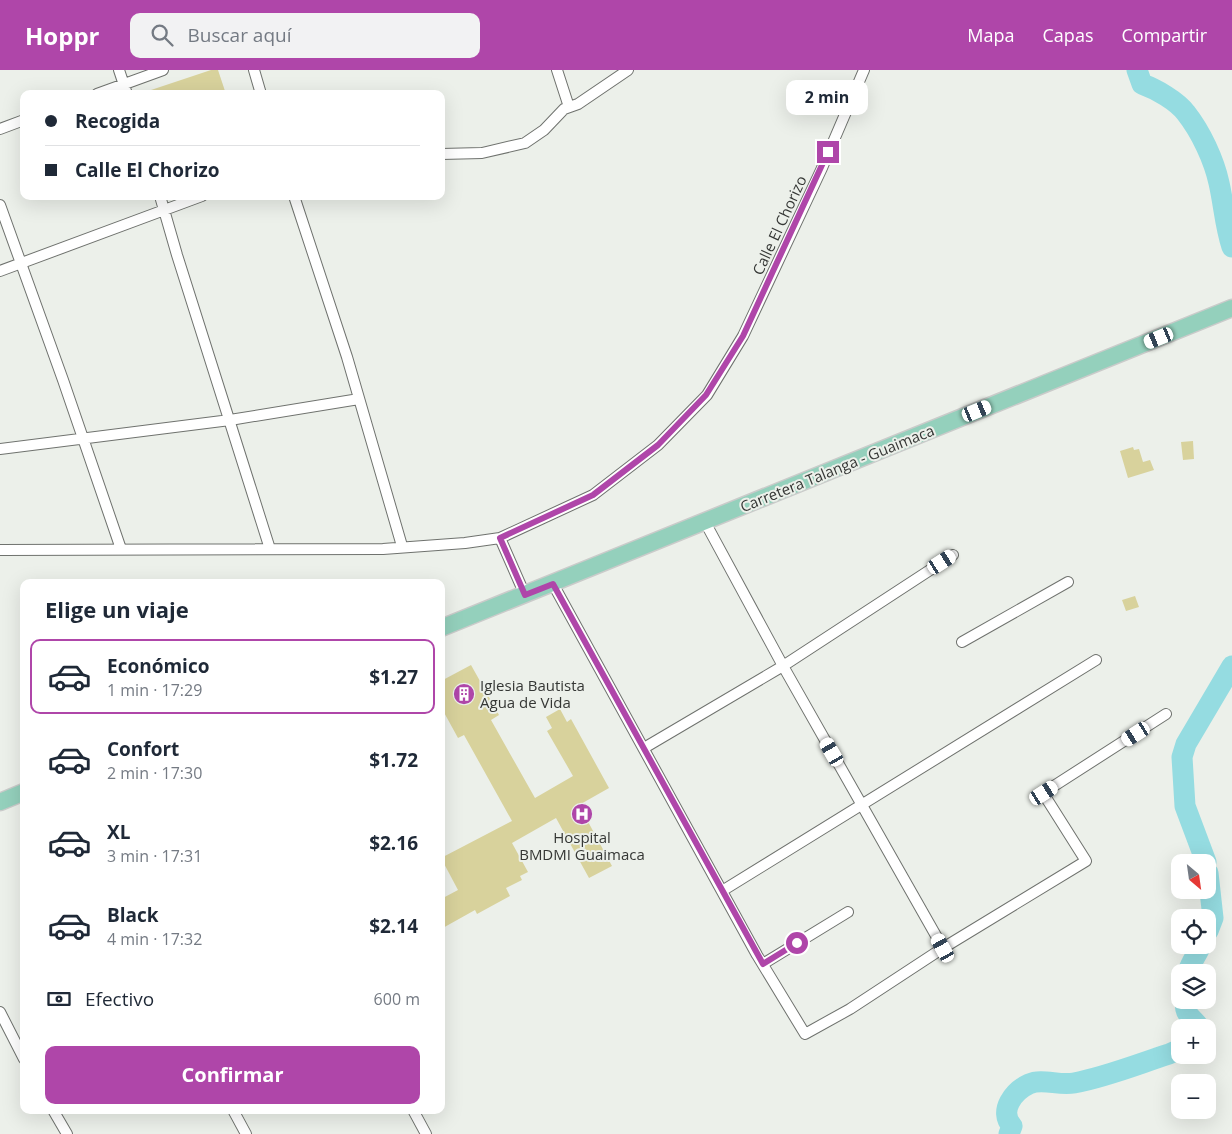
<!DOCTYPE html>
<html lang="es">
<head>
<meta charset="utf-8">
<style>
	:root { --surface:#fff; --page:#f2f2f3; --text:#1f2937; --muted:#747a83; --line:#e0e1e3; --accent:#af46a9 }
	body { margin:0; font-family:"Open Sans",sans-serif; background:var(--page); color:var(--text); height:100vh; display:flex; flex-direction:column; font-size:19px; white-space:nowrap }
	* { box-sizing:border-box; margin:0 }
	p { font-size:16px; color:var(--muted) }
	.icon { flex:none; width:28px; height:28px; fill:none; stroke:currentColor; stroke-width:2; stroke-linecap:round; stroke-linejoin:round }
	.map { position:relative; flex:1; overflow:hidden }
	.drawer { position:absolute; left:20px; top:509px; width:425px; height:535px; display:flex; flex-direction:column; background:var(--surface); border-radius:10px; box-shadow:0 5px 20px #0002 }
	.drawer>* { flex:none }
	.banner { position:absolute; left:20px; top:20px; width:425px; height:110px; border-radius:10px; box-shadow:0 5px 20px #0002; display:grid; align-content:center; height:110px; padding:0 25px; background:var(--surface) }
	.needle { width:32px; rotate:151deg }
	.controls { position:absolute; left:1171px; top:784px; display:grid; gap:10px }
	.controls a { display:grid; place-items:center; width:45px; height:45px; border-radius:10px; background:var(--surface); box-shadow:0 5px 20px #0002; font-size:25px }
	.end { position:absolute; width:22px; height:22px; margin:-11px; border:6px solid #af46a9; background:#fff; box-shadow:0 0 0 2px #fff }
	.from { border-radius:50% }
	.bubble { position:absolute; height:35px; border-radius:10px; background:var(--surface); box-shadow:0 5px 20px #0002; font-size:16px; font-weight:700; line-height:35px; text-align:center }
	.car { position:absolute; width:15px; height:30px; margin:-15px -8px; border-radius:6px; box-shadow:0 0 4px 1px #0007; background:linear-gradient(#fff 24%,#345 0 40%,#fff 0 76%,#345 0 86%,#fff 0) }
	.banner b { display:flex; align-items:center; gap:18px; height:48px; font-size:19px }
	.banner b+b { border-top:1px solid var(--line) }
	.banner i { width:12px; height:12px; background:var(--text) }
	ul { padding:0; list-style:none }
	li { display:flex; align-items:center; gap:15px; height:75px; margin:0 10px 8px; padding:0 15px; border:2px solid transparent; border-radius:10px }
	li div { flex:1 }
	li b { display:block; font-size:19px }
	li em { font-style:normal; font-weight:700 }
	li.current { border-color:var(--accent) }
	li>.icon { width:45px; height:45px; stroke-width:1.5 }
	h2 { padding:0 25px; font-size:22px; line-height:60px }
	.pay { display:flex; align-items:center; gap:12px; height:55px; padding:0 25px; font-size:19px }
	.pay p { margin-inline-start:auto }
	.action { display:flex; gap:10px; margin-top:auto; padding:10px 25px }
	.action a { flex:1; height:58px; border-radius:10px; background:var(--accent); color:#fff; font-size:20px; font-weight:700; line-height:58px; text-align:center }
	header { display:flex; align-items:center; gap:30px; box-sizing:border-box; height:70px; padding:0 25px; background:var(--accent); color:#fff }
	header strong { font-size:24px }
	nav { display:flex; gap:28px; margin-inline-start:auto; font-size:18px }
	.search { width:350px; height:45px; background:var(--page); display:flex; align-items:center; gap:12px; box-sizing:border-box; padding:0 18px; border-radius:10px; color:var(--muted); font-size:19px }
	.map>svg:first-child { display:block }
</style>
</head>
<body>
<header>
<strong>Hoppr</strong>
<div class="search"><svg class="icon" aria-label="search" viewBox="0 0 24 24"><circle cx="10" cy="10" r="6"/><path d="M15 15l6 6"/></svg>Buscar aquí</div>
<nav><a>Mapa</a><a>Capas</a><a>Compartir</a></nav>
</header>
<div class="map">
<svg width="1232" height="1064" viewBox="0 0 1232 1064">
	<rect width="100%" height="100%" fill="#ecf0ea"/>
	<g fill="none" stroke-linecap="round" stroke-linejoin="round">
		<path stroke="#95dce1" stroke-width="21" d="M1137,0L1142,14C1156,19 1177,31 1186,43C1201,62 1214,90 1219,113C1224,135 1225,156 1232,177
			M1206,792L1185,736L1182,687L1186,674L1232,596
			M1208,803L1213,848L1208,861
			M1188,902C1191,892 1197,885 1201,875
			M1189,930C1179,941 1194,949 1200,958
			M1009,1064L1012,1056C998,1041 1014,1021 1029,1014C1042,1008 1059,1016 1074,1013C1106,1007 1138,994 1169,984L1180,979"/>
	</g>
	<path fill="#d8d29c" d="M211,0H218L226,24H145V22Z
		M1193,371L1194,389L1183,390L1181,372Z
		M1133,377L1134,380L1139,379L1143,392L1150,390L1154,400L1128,408L1120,381Z
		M1135,526L1139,537L1126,541L1122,530Z
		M471,595L499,645L491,650L535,728L573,706L547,661L552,658L546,647L560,639L567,652L571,649L609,718L579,735L612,796L589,808L556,748L512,773L528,802L520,806L522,810L506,818L510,826L477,844L475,840L441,859V829L458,820L441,788L512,751L464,665L458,668L441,637V611Z"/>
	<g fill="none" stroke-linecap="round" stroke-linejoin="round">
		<g stroke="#6f726e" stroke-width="12">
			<path id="minor" d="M119,0L127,24
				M254,0L261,24
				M557,0L569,37
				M97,24L163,0
				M0,59L24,50
				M441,84L482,83L525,73L544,60L564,39L578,34L628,0
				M160,126L177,185L270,479
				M294,126L347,287L402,476
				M0,135L63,310L121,479
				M0,201L202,126
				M0,379L230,350L359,329
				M705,452L783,596L943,878
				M500,468L525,525
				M0,480L383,479L465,473L500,468L593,425L658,375L707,325L743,266L822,98L864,0
				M553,514L757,885L805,964L850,939L943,878L1086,791L1043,723L1166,644
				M962,572L1068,512
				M644,678L783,596L953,485
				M722,821L1096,590
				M763,894L848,842
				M0,942L24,989
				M53,1040L67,1064
				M233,1040L246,1064
				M413,1040L426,1064"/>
		</g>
		<g stroke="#cacbca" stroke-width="19">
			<path id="primary" d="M441,558L1232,238
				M0,732L24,722"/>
		</g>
		<use href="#minor" stroke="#fff" stroke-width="10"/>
		<use href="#primary" stroke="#94d0bc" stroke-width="16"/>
	</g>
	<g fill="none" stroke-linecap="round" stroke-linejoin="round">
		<path stroke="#af46a9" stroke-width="6" d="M797,873L763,894L553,514L525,525L500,468L593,425L658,375L706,325L743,266L828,82"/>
	</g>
	<defs>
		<g id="building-disc" transform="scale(1.125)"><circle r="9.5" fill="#af46a9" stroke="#ecf0ea"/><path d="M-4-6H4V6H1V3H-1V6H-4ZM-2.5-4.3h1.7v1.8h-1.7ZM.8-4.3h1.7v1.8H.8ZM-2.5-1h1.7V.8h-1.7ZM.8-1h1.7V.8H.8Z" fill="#fff"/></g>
		<g id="hospital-disc" transform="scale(1.125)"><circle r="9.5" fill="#af46a9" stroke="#ecf0ea"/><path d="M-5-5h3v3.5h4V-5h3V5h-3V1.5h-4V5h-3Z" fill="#fff"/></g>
	</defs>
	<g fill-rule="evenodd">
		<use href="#building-disc" x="464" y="624"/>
		<use href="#hospital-disc" x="582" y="744"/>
	</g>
	<g text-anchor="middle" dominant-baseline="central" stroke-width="4" stroke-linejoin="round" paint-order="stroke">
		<g font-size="15" fill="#353735" stroke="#ecf0ea">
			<text transform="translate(779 155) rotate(-65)">Calle El Chorizo</text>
			<text transform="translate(837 398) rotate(-22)">Carretera Talanga - Guaimaca</text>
		</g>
		<g font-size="15" fill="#353735" stroke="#ecf0ea" text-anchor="start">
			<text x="480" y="615">Iglesia Bautista<tspan x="480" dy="17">Agua de Vida</tspan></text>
			<text x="582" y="767" text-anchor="middle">Hospital<tspan x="582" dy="17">BMDMI Guaimaca</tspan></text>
		</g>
	</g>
</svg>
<div class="controls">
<a><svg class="needle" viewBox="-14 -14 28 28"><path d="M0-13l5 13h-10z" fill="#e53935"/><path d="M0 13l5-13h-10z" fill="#747a83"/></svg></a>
<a><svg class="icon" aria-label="locate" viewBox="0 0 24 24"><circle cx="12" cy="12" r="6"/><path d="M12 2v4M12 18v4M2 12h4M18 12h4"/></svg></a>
<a><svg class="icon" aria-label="layers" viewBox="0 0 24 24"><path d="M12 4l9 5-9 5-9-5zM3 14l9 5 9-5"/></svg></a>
<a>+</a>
<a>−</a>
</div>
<i class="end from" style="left:797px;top:873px"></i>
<i class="end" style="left:828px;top:82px"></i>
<div class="bubble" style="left:786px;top:10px;width:82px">2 min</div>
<i class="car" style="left:1159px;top:268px;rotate:248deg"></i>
<i class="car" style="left:977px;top:341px;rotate:68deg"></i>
<i class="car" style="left:942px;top:492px;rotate:57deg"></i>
<i class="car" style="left:1136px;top:664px;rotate:237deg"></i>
<i class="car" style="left:832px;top:682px;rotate:330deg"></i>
<i class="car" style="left:1044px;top:723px;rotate:57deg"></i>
<i class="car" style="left:943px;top:878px;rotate:331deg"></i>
<div class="banner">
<b><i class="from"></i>Recogida</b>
<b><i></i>Calle El Chorizo</b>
</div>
<section class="drawer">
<h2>Elige un viaje</h2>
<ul>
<li class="current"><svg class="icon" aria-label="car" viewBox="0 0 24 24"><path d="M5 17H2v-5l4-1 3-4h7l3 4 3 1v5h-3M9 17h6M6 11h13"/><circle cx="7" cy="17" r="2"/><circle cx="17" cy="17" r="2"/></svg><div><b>Económico</b><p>1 min · 17:29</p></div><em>$1.27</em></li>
<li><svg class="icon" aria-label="car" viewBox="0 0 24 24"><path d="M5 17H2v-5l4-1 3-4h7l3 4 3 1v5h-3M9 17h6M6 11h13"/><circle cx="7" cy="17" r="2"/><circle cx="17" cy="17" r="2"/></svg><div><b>Confort</b><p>2 min · 17:30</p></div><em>$1.72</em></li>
<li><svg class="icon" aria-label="car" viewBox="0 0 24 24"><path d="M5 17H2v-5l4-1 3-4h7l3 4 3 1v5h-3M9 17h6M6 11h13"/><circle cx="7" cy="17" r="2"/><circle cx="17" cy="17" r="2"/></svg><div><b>XL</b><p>3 min · 17:31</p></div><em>$2.16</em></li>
<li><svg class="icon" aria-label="car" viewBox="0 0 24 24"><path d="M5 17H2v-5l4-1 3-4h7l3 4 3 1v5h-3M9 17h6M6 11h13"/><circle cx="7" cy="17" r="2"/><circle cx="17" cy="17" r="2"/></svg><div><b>Black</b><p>4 min · 17:32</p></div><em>$2.14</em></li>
</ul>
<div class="pay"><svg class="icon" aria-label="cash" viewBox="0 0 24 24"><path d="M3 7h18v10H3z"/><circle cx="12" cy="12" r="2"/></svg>Efectivo<p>600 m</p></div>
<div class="action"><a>Confirmar</a></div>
</section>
</div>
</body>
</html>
